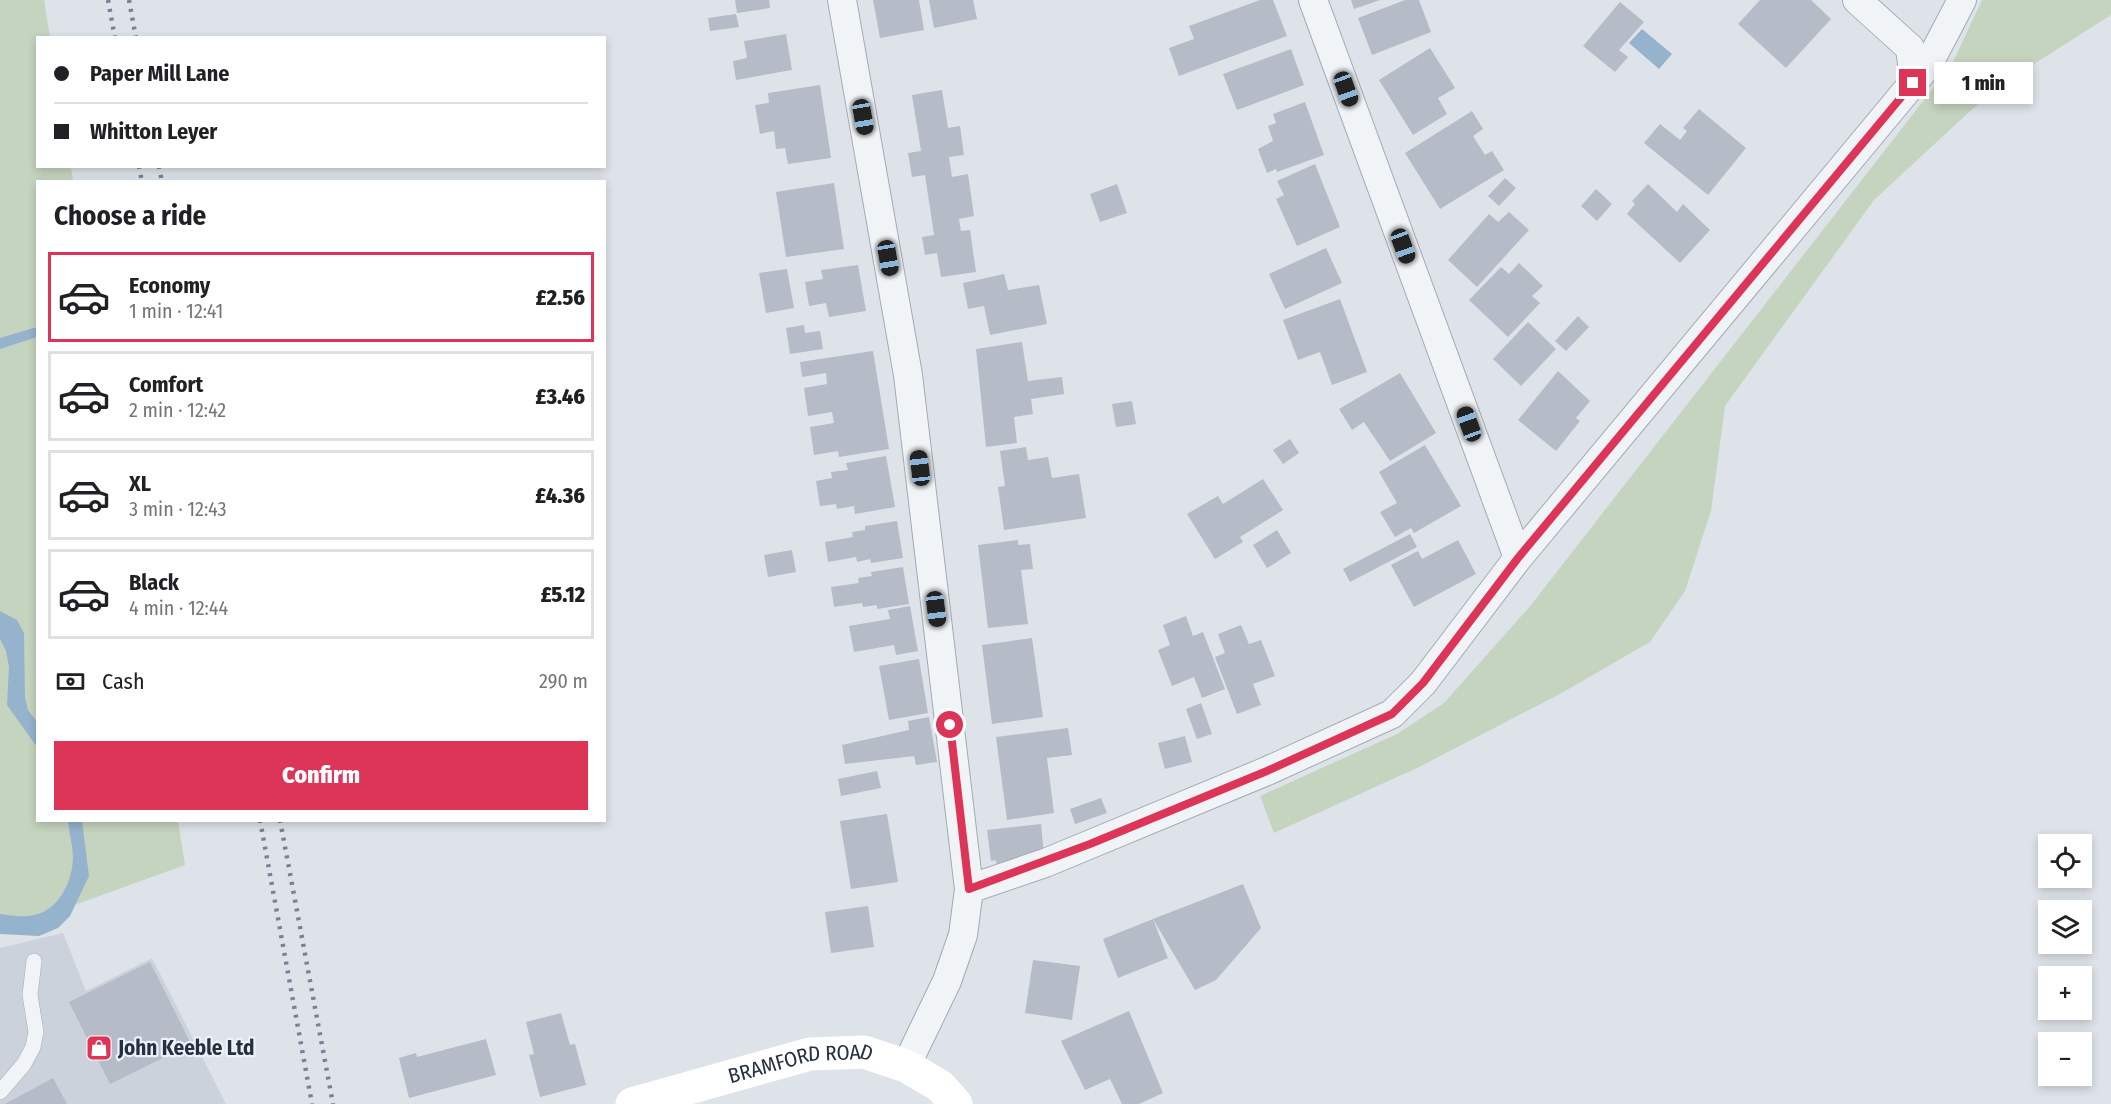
<!DOCTYPE html>
<html lang="en">
<head>
<meta charset="utf-8">
<style>
	:root { --surface:#fff; --page:#f2f2f2; --text:#202124; --muted:#757577; --line:#e0e0e0; --accent:#dc3557 }
	body { margin:0; font-family:"Fira Sans Condensed",sans-serif; background:var(--page); color:var(--text); height:100vh; display:flex; flex-direction:column; font-size:22px; white-space:nowrap }
	* { box-sizing:border-box; margin:0 }
	p { font-size:20px; color:var(--muted) }
	.icon { flex:none; width:33px; height:33px; fill:none; stroke:currentColor; stroke-width:2; stroke-linecap:round; stroke-linejoin:round }
	.map { position:relative; flex:1; overflow:hidden }
	.drawer { position:absolute; left:36px; top:180px; width:570px; height:642px; display:flex; flex-direction:column; background:var(--surface); border-radius:0px; box-shadow:0 3px 9px #0003 }
	.drawer>* { flex:none }
	.banner { position:absolute; left:36px; top:36px; width:570px; height:132px; border-radius:0px; box-shadow:0 3px 9px #0003; display:grid; align-content:center; height:132px; padding:0 18px; background:var(--surface) }
	.tools { position:absolute; left:2038px; top:834px; display:grid; gap:12px }
	.tools a { display:grid; place-items:center; width:54px; height:54px; border-radius:0px; background:var(--surface); box-shadow:0 3px 9px #0003; font-size:30px }
	.end { position:absolute; width:27px; height:27px; margin:-14px; border:8px solid #dc3557; background:#fff; box-shadow:0 0 0 3px #fff }
	.from { border-radius:50% }
	.bubble { position:absolute; height:42px; border-radius:0px; background:var(--surface); box-shadow:0 3px 9px #0003; font-size:20px; font-weight:800; line-height:42px; text-align:center }
	.car { position:absolute; width:18px; height:36px; margin:-18px -9px; border-radius:8px; box-shadow:0 0 4px 2px #0007; background:linear-gradient(#222 24%,#8ab4d8 0 40%,#222 0 76%,#8ab4d8 0 86%,#222 0) }
	.banner b { display:flex; align-items:center; gap:21px; height:57px; font-size:22px }
	.banner b+b { border-top:2px solid var(--line) }
	.banner i { width:15px; height:15px; background:var(--text) }
	ul { padding:0; list-style:none }
	li { display:flex; align-items:center; gap:18px; height:90px; margin:0 12px 9px; padding:0 6px; border:3px solid var(--line); border-radius:0px }
	li div { flex:1 }
	li b { display:block; font-size:22px }
	li em { font-style:normal; font-weight:800 }
	li.active { border-color:var(--accent) }
	li>.icon { width:54px; height:54px; stroke-width:1.5 }
	h2 { padding:0 18px; font-size:27px; line-height:72px }
	.pay { display:flex; align-items:center; gap:15px; height:66px; padding:0 18px; font-size:22px }
	.pay p { margin-inline-start:auto }
	.primary-button { display:flex; gap:12px; margin-top:auto; padding:12px 18px }
	.primary-button a { flex:1; height:69px; border-radius:0px; background:var(--accent); color:#fff; font-size:24px; font-weight:800; line-height:69px; text-align:center }
	.map>svg:first-child { display:block }
</style>
</head>
<body>
<div class="map">
<svg width="2111" height="1104" viewBox="0 0 2111 1104">
	<rect width="100%" height="100%" fill="#dee3e9"/>
	<path fill="#ccd2dc" d="M63,933L86,991L152,958L226,1104H0V948Z"/>
	<path fill="#c5d4be" d="M0,0H44L50,37L38,38V166L71,167L73,181L38,182V820L178,821L185,865L0,932Z
		M1982,0H2111V15L1993,90L1874,200L1725,406L1711,511L1685,591L1650,642L1558,695L1417,768L1274,833L1260,796L1397,734L1444,703L1531,605L1952,64Z"/>
	<path fill="#95b3cd" d="M1642,29L1672,54L1659,69L1629,43Z
		M37,327V337L0,349V338Z
		M0,611L17,620L24,633L25,697L28,710L37,722V747L7,705L9,667L6,651L0,639Z
		M68,821H82L89,876L70,916L58,928L39,936L0,934V914C9,915 19,917 28,916C57,914 72,884 73,858C73,846 69,832 68,821Z"/>
	<path fill="#b5bcc7" d="M735,0H769L770,8L737,13Z
		M873,0H919L924,30L880,38Z
		M929,0H973L977,19L934,28Z
		M1260,0H1273L1287,36L1179,76L1169,48L1194,39L1189,26Z
		M1351,0H1380L1354,9Z
		M1405,0H1419L1431,32L1372,55L1358,18Z
		M1760,0H1811L1831,19L1786,68L1738,24Z
		M1620,2L1644,22L1619,50L1628,57L1615,72L1583,46Z
		M736,14L739,27L710,31L708,18Z
		M786,34L792,70L736,80L733,61L747,58L744,41Z
		M1430,48L1455,88L1438,98L1447,114L1413,135L1379,80Z
		M1291,49L1304,85L1237,110L1223,74Z
		M820,85L831,158L788,164L785,148L776,149L774,131L760,134L755,105L769,103L768,93Z
		M942,90L948,128L960,126L964,155L949,157L952,177L968,174L974,216L959,219L961,231L970,230L976,272L941,277L937,253L925,255L922,237L934,235L925,175L912,177L908,153L921,151L912,95Z
		M1305,102L1324,155L1277,172L1276,169L1267,173L1258,149L1273,141L1268,126L1276,123L1273,114Z
		M1699,109L1746,148L1708,195L1644,143L1660,124L1680,140L1687,131L1683,128Z
		M1472,111L1483,129L1473,136L1485,155L1492,151L1504,170L1440,209L1405,153Z
		M1315,164L1340,227L1297,246L1276,199L1284,195L1277,181Z
		M1505,178L1516,188L1499,206L1488,196Z
		M834,183L844,249L786,257L776,192Z
		M1117,184L1127,213L1100,222L1090,194Z
		M1648,184L1677,212L1683,204L1710,230L1680,263L1627,214L1635,204L1632,201Z
		M1596,189L1612,204L1597,221L1581,206Z
		M1509,212L1529,230L1477,287L1448,260L1489,214L1498,222Z
		M1326,248L1342,283L1285,309L1269,274Z
		M1519,263L1543,286L1532,296L1540,303L1508,337L1469,300L1501,267L1509,274Z
		M858,265L866,311L829,317L826,303L809,306L805,282L823,279L821,270Z
		M787,269L794,308L766,313L759,273Z
		M1004,274L1008,290L1039,285L1047,324L990,335L984,306L968,309L963,283Z
		M1340,299L1367,372L1332,385L1320,352L1298,360L1283,320Z
		M1578,316L1589,327L1566,351L1555,341Z
		M1528,322L1556,349L1521,386L1493,359Z
		M804,325L805,333L820,331L823,349L790,354L786,328Z
		M1022,342L1028,381L1062,377L1064,394L1031,399L1033,414L1014,417L1017,443L986,447L976,349Z
		M873,351L889,449L839,457L838,451L814,455L810,427L834,423L832,412L808,416L804,388L827,384L826,373L802,377L800,362Z
		M1558,371L1590,401L1576,418L1580,421L1556,451L1518,420Z
		M1400,373L1436,433L1390,461L1364,422L1352,430L1339,409Z
		M1132,401L1136,424L1116,427L1112,404Z
		M1290,439L1299,453L1283,464L1273,450Z
		M1425,445L1461,506L1414,533L1411,528L1395,537L1380,512L1397,503L1379,472Z
		M1026,447L1028,460L1048,457L1052,478L1079,474L1086,518L1004,530L998,487L1005,486L1000,451Z
		M886,456L895,507L855,514L854,506L837,509L836,504L820,506L816,481L832,478L831,472L848,470L846,463Z
		M1263,479L1283,510L1240,537L1243,542L1215,559L1187,514L1218,496L1223,504Z
		M897,521L903,558L871,563L870,559L857,562L856,557L828,562L825,542L853,537L852,532L865,530V526Z
		M1277,530L1291,553L1267,568L1253,545Z
		M1410,534L1417,547L1350,582L1343,569Z
		M1018,540V545L1030,544L1033,569L1021,570L1028,624L988,628L978,545Z
		M1458,540L1476,574L1414,607L1391,565L1418,551L1422,559Z
		M792,550L796,572L768,577L764,555Z
		M903,567L909,604L877,609V605L863,607L862,603L834,607L831,587L859,583L858,578L872,576L871,572Z
		M910,606L918,651L896,655L894,645L854,652L849,626L890,619L888,610Z
		M1186,616L1193,636L1203,632L1225,689L1202,698L1194,677L1172,686L1158,650L1170,645L1163,625Z
		M1241,625L1249,644L1261,640L1275,676L1253,684L1261,705L1237,714L1215,657L1225,653L1218,634Z
		M1032,638L1043,717L992,724L982,645Z
		M919,659L928,713L889,720L879,666Z
		M1201,703L1212,734L1197,739L1186,709Z
		M929,717L937,762L916,765L914,756L845,764L842,745L909,730L908,721Z
		M1068,728L1072,755L1047,758L1054,813L1007,820L996,737Z
		M1185,736L1192,762L1165,769L1158,743Z
		M877,771L881,788L841,796L838,779Z
		M1101,798L1107,813L1075,824L1070,809Z
		M887,814L898,882L851,889L840,821Z
		M1041,824L1044,855L1014,858L1015,867L997,869L996,860L991,861L987,830Z
		M1243,884L1261,928L1216,980L1195,990L1153,919Z
		M868,906L874,947L831,953L825,912Z
		M1153,919L1168,958L1118,978L1103,939Z
		M1033,960L1080,966L1072,1020L1025,1013Z
		M150,962L191,1044L110,1084L69,1002Z
		M1129,1011L1163,1093L1139,1104H1122L1110,1079L1085,1090L1061,1041Z
		M561,1013L570,1045L575,1044L586,1085L540,1097L529,1055L534,1054L526,1022Z
		M486,1039L496,1075L409,1098L399,1058L416,1053L417,1057Z
		M53,1078L67,1104H5Z"/>
	<g fill="none" stroke-linecap="round" stroke-linejoin="round">
		<g stroke="#a3aab4" stroke-width="16">
			<path id="lane" d="M0,1092L24,1064L33,1047L36,1032L30,995L34,961"/>
		</g>
		<g stroke="#a3aab4" stroke-width="30">
			<path id="street" d="M842,0L908,375L969,889L963,935L947,981L906,1066
				M1313,0L1518,558
				M1857,0L1910,48L1912,64
				M969,889L1045,863L1267,771L1392,714L1423,683L1518,558L1928,65L1962,0"/>
		</g>
		<use href="#lane" stroke="#f1f4f7" stroke-width="15"/>
		<use href="#street" stroke="#f1f4f7" stroke-width="28"/>
		<path stroke="#fff" stroke-width="33" id="s1" d="M632,1104L810,1054L864,1052L906,1066L940,1086L956,1104"/>
		<path stroke="#768395" stroke-width="4.5" stroke-dasharray="3 6" stroke-linecap="butt" d="M108,0L115,38
			M129,0L136,38
			M139,166L142,182
			M159,166L162,182
			M260,820L312,1104
			M280,820L333,1104"/>
	</g>
	<g fill="none" stroke-linecap="round" stroke-linejoin="round">
		<path stroke="#dc3557" stroke-width="8" d="M950,725L969,889L1090,844L1267,771L1392,714L1423,683L1518,558L1913,83"/>
	</g>
	<defs>
		<g id="shop-square" transform="scale(1.35)"><rect x="-9" y="-9" width="18" height="18" rx="4" fill="#dc3557" stroke="#eef2f7"/><path d="M-5-2.5h2.3a2.7 3.5 0 0 1 5.4 0H5L5.5 6h-11ZM-1.5-2.5h3a1.5 2.3 0 0 0-3 0Z" fill="#fff"/></g>
	</defs>
	<g fill-rule="evenodd">
		<use href="#shop-square" x="99" y="1048"/>
	</g>
	<g text-anchor="middle" dominant-baseline="central" stroke-width="4.5" stroke-linejoin="round" paint-order="stroke">
		<g font-size="21" font-weight="bold" fill="#253142" stroke="#eef2f7" text-anchor="start">
			<text x="118" y="1048">John Keeble Ltd</text>
		</g>
		<g font-size="21" fill="#253142" stroke="#eef2f7">
			<text stroke="none"><textPath href="#s1" startOffset="174">BRAMFORD ROAD</textPath></text>
		</g>
	</g>
</svg>
<div class="tools">
<a><svg class="icon" aria-label="locate" viewBox="0 0 24 24"><circle cx="12" cy="12" r="6"/><path d="M12 2v4M12 18v4M2 12h4M18 12h4"/></svg></a>
<a><svg class="icon" aria-label="layers" viewBox="0 0 24 24"><path d="M12 4l9 5-9 5-9-5zM3 14l9 5 9-5"/></svg></a>
<a>+</a>
<a>−</a>
</div>
<i class="end from" style="left:950px;top:725px"></i>
<i class="end" style="left:1913px;top:83px"></i>
<div class="bubble" style="left:1934px;top:62px;width:99px">1 min</div>
<i class="car" style="left:1346px;top:89px;rotate:160deg"></i>
<i class="car" style="left:863px;top:117px;rotate:170deg"></i>
<i class="car" style="left:1403px;top:246px;rotate:160deg"></i>
<i class="car" style="left:888px;top:258px;rotate:170deg"></i>
<i class="car" style="left:1469px;top:424px;rotate:340deg"></i>
<i class="car" style="left:920px;top:468px;rotate:353deg"></i>
<i class="car" style="left:936px;top:609px;rotate:173deg"></i>
<div class="banner">
<b><i class="from"></i>Paper Mill Lane</b>
<b><i></i>Whitton Leyer</b>
</div>
<section class="drawer">
<h2>Choose a ride</h2>
<ul>
<li class="active"><svg class="icon" aria-label="car" viewBox="0 0 24 24"><path d="M5 17H2v-5l4-1 3-4h7l3 4 3 1v5h-3M9 17h6M6 11h13"/><circle cx="7" cy="17" r="2"/><circle cx="17" cy="17" r="2"/></svg><div><b>Economy</b><p>1 min · 12:41</p></div><em>£2.56</em></li>
<li><svg class="icon" aria-label="car" viewBox="0 0 24 24"><path d="M5 17H2v-5l4-1 3-4h7l3 4 3 1v5h-3M9 17h6M6 11h13"/><circle cx="7" cy="17" r="2"/><circle cx="17" cy="17" r="2"/></svg><div><b>Comfort</b><p>2 min · 12:42</p></div><em>£3.46</em></li>
<li><svg class="icon" aria-label="car" viewBox="0 0 24 24"><path d="M5 17H2v-5l4-1 3-4h7l3 4 3 1v5h-3M9 17h6M6 11h13"/><circle cx="7" cy="17" r="2"/><circle cx="17" cy="17" r="2"/></svg><div><b>XL</b><p>3 min · 12:43</p></div><em>£4.36</em></li>
<li><svg class="icon" aria-label="car" viewBox="0 0 24 24"><path d="M5 17H2v-5l4-1 3-4h7l3 4 3 1v5h-3M9 17h6M6 11h13"/><circle cx="7" cy="17" r="2"/><circle cx="17" cy="17" r="2"/></svg><div><b>Black</b><p>4 min · 12:44</p></div><em>£5.12</em></li>
</ul>
<div class="pay"><svg class="icon" aria-label="cash" viewBox="0 0 24 24"><path d="M3 7h18v10H3z"/><circle cx="12" cy="12" r="2"/></svg>Cash<p>290 m</p></div>
<div class="primary-button"><a>Confirm</a></div>
</section>
</div>
</body>
</html>
